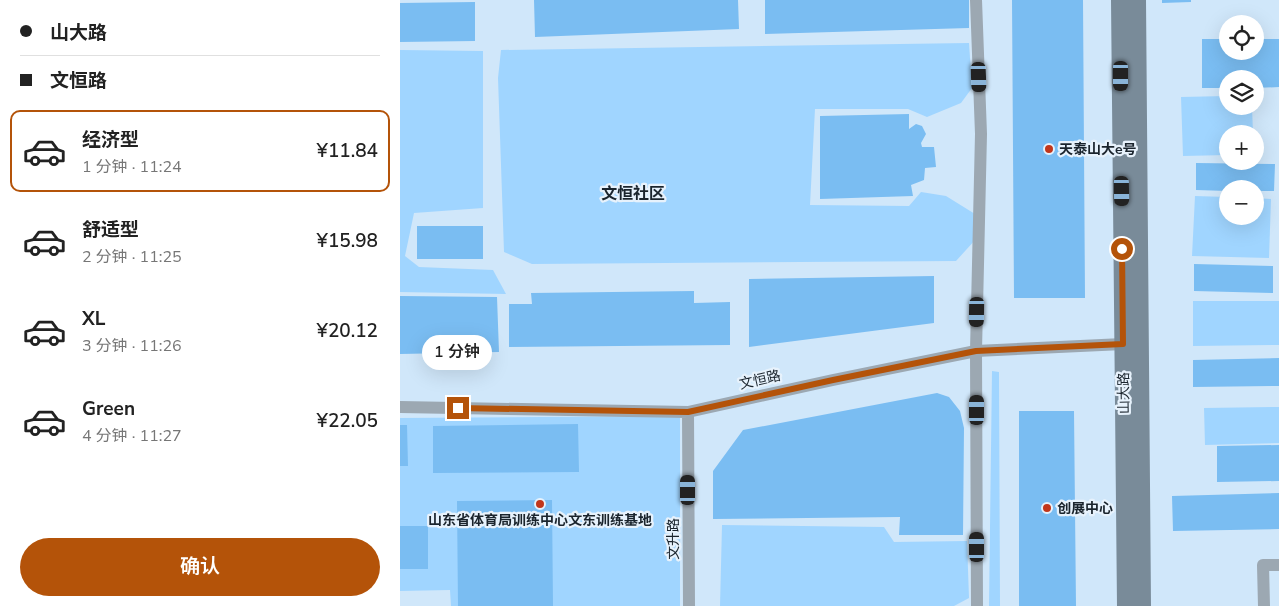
<!DOCTYPE html>
<html lang="zh">
<head>
<meta charset="utf-8">
<style>
	:root { --surface:#fff; --page:#f2f2f2; --text:#222; --muted:#767676; --line:#e0e0e0; --accent:#b45309 }
	body { margin:0; font-family:"Nunito Sans","Noto Sans SC",sans-serif; background:var(--page); color:var(--text); height:100vh; display:flex; flex-direction:column; font-size:19px; white-space:nowrap }
	* { box-sizing:border-box; margin:0 }
	p { font-size:16px; color:var(--muted) }
	.icon { flex:none; width:28px; height:28px; fill:none; stroke:currentColor; stroke-width:2; stroke-linecap:round; stroke-linejoin:round }
	.map { position:relative; flex:1; overflow:hidden }
	.details { display:flex; flex-direction:column; background:var(--surface); width:400px }
	.details>* { flex:none }
	.guide { display:grid; align-content:center; height:110px; padding:0 20px; background:var(--surface) }
	.buttons { position:absolute; left:819px; top:15px; display:grid; gap:10px }
	.buttons a { display:grid; place-items:center; width:45px; height:45px; border-radius:50%; background:var(--surface); box-shadow:0 5px 20px #0002; font-size:25px }
	.end { position:absolute; width:22px; height:22px; margin:-11px; border:6px solid #b45309; background:#fff; box-shadow:0 0 0 2px #fff }
	.from { border-radius:50% }
	.bubble { position:absolute; height:35px; border-radius:18px; background:var(--surface); box-shadow:0 5px 20px #0002; font-size:16px; font-weight:600; line-height:35px; text-align:center }
	.car { position:absolute; width:15px; height:30px; margin:-15px -8px; border-radius:6px; box-shadow:0 0 4px 1px #0007; background:linear-gradient(#222 24%,#8ab4d8 0 40%,#222 0 76%,#8ab4d8 0 86%,#222 0) }
	.guide b { display:flex; align-items:center; gap:18px; height:48px; font-size:19px }
	.guide b+b { border-top:1px solid var(--line) }
	.guide i { width:12px; height:12px; background:var(--text) }
	ul { padding:0; list-style:none }
	li { display:flex; align-items:center; gap:15px; height:82px; margin:0 10px 8px; padding:0 10px; border:2px solid transparent; border-radius:10px }
	li div { flex:1 }
	li b { display:block; font-size:19px }
	li em { font-style:normal; font-weight:600 }
	li.selected { border-color:var(--accent) }
	li>.icon { width:45px; height:45px; stroke-width:1.5 }
	.button { display:flex; gap:10px; margin-top:auto; padding:10px 20px }
	.button a { flex:1; height:58px; border-radius:30px; background:var(--accent); color:#fff; font-size:20px; font-weight:600; line-height:58px; text-align:center }
	main { display:flex; flex:1; min-height:0 }
	.map>svg:first-child { display:block }
</style>
</head>
<body>
<main>
<section class="details">
<div class="guide">
<b><i class="from"></i>山大路</b>
<b><i></i>文恒路</b>
</div>
<ul>
<li class="selected"><svg class="icon" aria-label="car" viewBox="0 0 24 24"><path d="M5 17H2v-5l4-1 3-4h7l3 4 3 1v5h-3M9 17h6M6 11h13"/><circle cx="7" cy="17" r="2"/><circle cx="17" cy="17" r="2"/></svg><div><b>经济型</b><p>1 分钟 · 11:24</p></div><em>¥11.84</em></li>
<li><svg class="icon" aria-label="car" viewBox="0 0 24 24"><path d="M5 17H2v-5l4-1 3-4h7l3 4 3 1v5h-3M9 17h6M6 11h13"/><circle cx="7" cy="17" r="2"/><circle cx="17" cy="17" r="2"/></svg><div><b>舒适型</b><p>2 分钟 · 11:25</p></div><em>¥15.98</em></li>
<li><svg class="icon" aria-label="car" viewBox="0 0 24 24"><path d="M5 17H2v-5l4-1 3-4h7l3 4 3 1v5h-3M9 17h6M6 11h13"/><circle cx="7" cy="17" r="2"/><circle cx="17" cy="17" r="2"/></svg><div><b>XL</b><p>3 分钟 · 11:26</p></div><em>¥20.12</em></li>
<li><svg class="icon" aria-label="car" viewBox="0 0 24 24"><path d="M5 17H2v-5l4-1 3-4h7l3 4 3 1v5h-3M9 17h6M6 11h13"/><circle cx="7" cy="17" r="2"/><circle cx="17" cy="17" r="2"/></svg><div><b>Green</b><p>4 分钟 · 11:27</p></div><em>¥22.05</em></li>
</ul>
<div class="button"><a>确认</a></div>
</section>
<div class="map">
<svg width="879" height="606" viewBox="0 0 879 606">
	<rect width="100%" height="100%" fill="#d0e7fa"/>
	<path fill="#a0d5ff" d="M569,43L572,88L561,103L527,117L508,109H415L410,205L509,206L521,192L546,196L575,214L576,239L556,261L132,264L104,252L98,78L101,50Z
		M0,50L83,51V208L14,213L5,256L19,267L93,270L106,294L0,292Z
		M827,96L828,106H852L853,134H828L827,155L783,156L781,97Z
		M795,196L827,197L828,216H855V198L871,199L869,258L792,256Z
		M879,301V345L793,346V301Z
		M592,371L599,372L600,606H589Z
		M879,407V443L805,445L804,408Z
		M280,416V606H51L50,590L0,591V418Z
		M322,525L484,527L494,542L567,541L569,598L554,606H320Z"/>
	<path fill="#7abdf2" d="M134,0H338L339,29L135,37Z
		M365,0H569V28L365,34Z
		M612,0H683L685,298H614Z
		M762,0H791V2L762,3Z
		M75,2V41L0,42V3Z
		M802,39H828V51H855V39H879V87L855,88V79H828V88H802Z
		M509,114V129L516,124L522,126L526,134L521,143L522,147H534L536,167L525,168L524,180L511,185L513,196L420,199V116Z
		M796,163L875,164L874,191H855V189H828V191L796,190Z
		M17,226H83V259H17Z
		M794,264L873,266V293L794,291Z
		M534,276V323L349,347V279Z
		M294,291V303L330,302V345L109,347V304H132L131,293Z
		M0,296L97,297L99,352L0,354Z
		M879,358V386L793,387V360Z
		M537,393L549,397L560,411L564,428L563,535H499L500,517L313,519V471L343,430Z
		M619,411H674L676,606H619Z
		M178,424L179,472L33,473V426Z
		M0,425H7L8,466H0Z
		M879,445V481L817,482V446Z
		M879,493V529L773,531L772,496Z
		M152,500L153,606H58L57,501Z
		M0,526H28V569H0Z"/>
	<g fill="none" stroke-linecap="round" stroke-linejoin="round">
		<path stroke="#9ca8b2" stroke-width="12" d="M576,0L581,134L576,351L577,606
			M0,407L288,412L433,380L576,351L723,344
			M288,412L289,606
			M864,606L863,565H879"/>
		<path stroke="#798b99" stroke-width="18" d="M720,0L726,606
			M737,0L742,606"/>
	</g>
	<g fill="none" stroke-linecap="round" stroke-linejoin="round">
		<path stroke="#b45309" stroke-width="6" d="M58,408L288,412L433,380L576,351L723,344L722,249"/>
	</g>
	<g fill="#c1361b" stroke="#e7f2fc" stroke-width="2">
		<circle cx="649" cy="149" r="5"/>
		<circle cx="140" cy="504" r="5"/>
		<circle cx="647" cy="508" r="5"/>
	</g>
	<g text-anchor="middle" dominant-baseline="central" stroke-width="4.5" stroke-linejoin="round" paint-order="stroke">
		<g font-size="14" font-weight="bold" fill="#1a242d" stroke="#e7f2fc" text-anchor="start">
			<text x="659" y="149">天泰山大e号</text>
			<text x="657" y="508">创展中心</text>
			<text x="140" y="520" text-anchor="middle">山东省体育局训练中心文东训练基地</text>
		</g>
		<g font-size="14" fill="#1a242d" stroke="#e7f2fc">
			<text transform="translate(360 380) rotate(-13)">文恒路</text>
			<text transform="translate(724 393) rotate(-91)">山大路</text>
			<text transform="translate(273 539) rotate(-90)">文升路</text>
		</g>
		<g font-size="16" font-weight="bold" fill="#1a242d" stroke="#e7f2fc">
			<text x="233" y="194">文恒社区</text>
		</g>
	</g>
</svg>
<div class="buttons">
<a><svg class="icon" aria-label="locate" viewBox="0 0 24 24"><circle cx="12" cy="12" r="6"/><path d="M12 2v4M12 18v4M2 12h4M18 12h4"/></svg></a>
<a><svg class="icon" aria-label="layers" viewBox="0 0 24 24"><path d="M12 4l9 5-9 5-9-5zM3 14l9 5 9-5"/></svg></a>
<a>+</a>
<a>−</a>
</div>
<i class="end from" style="left:722px;top:249px"></i>
<i class="end" style="left:58px;top:408px"></i>
<div class="bubble" style="left:22px;top:335px;width:70px">1 分钟</div>
<i class="car" style="left:721px;top:76px;rotate:180deg"></i>
<i class="car" style="left:579px;top:77px;rotate:178deg"></i>
<i class="car" style="left:722px;top:191px;rotate:179deg"></i>
<i class="car" style="left:577px;top:312px;rotate:181deg"></i>
<i class="car" style="left:577px;top:410px;rotate:0deg"></i>
<i class="car" style="left:288px;top:490px;rotate:0deg"></i>
<i class="car" style="left:577px;top:547px;rotate:0deg"></i>
</div>
</main>
</body>
</html>
